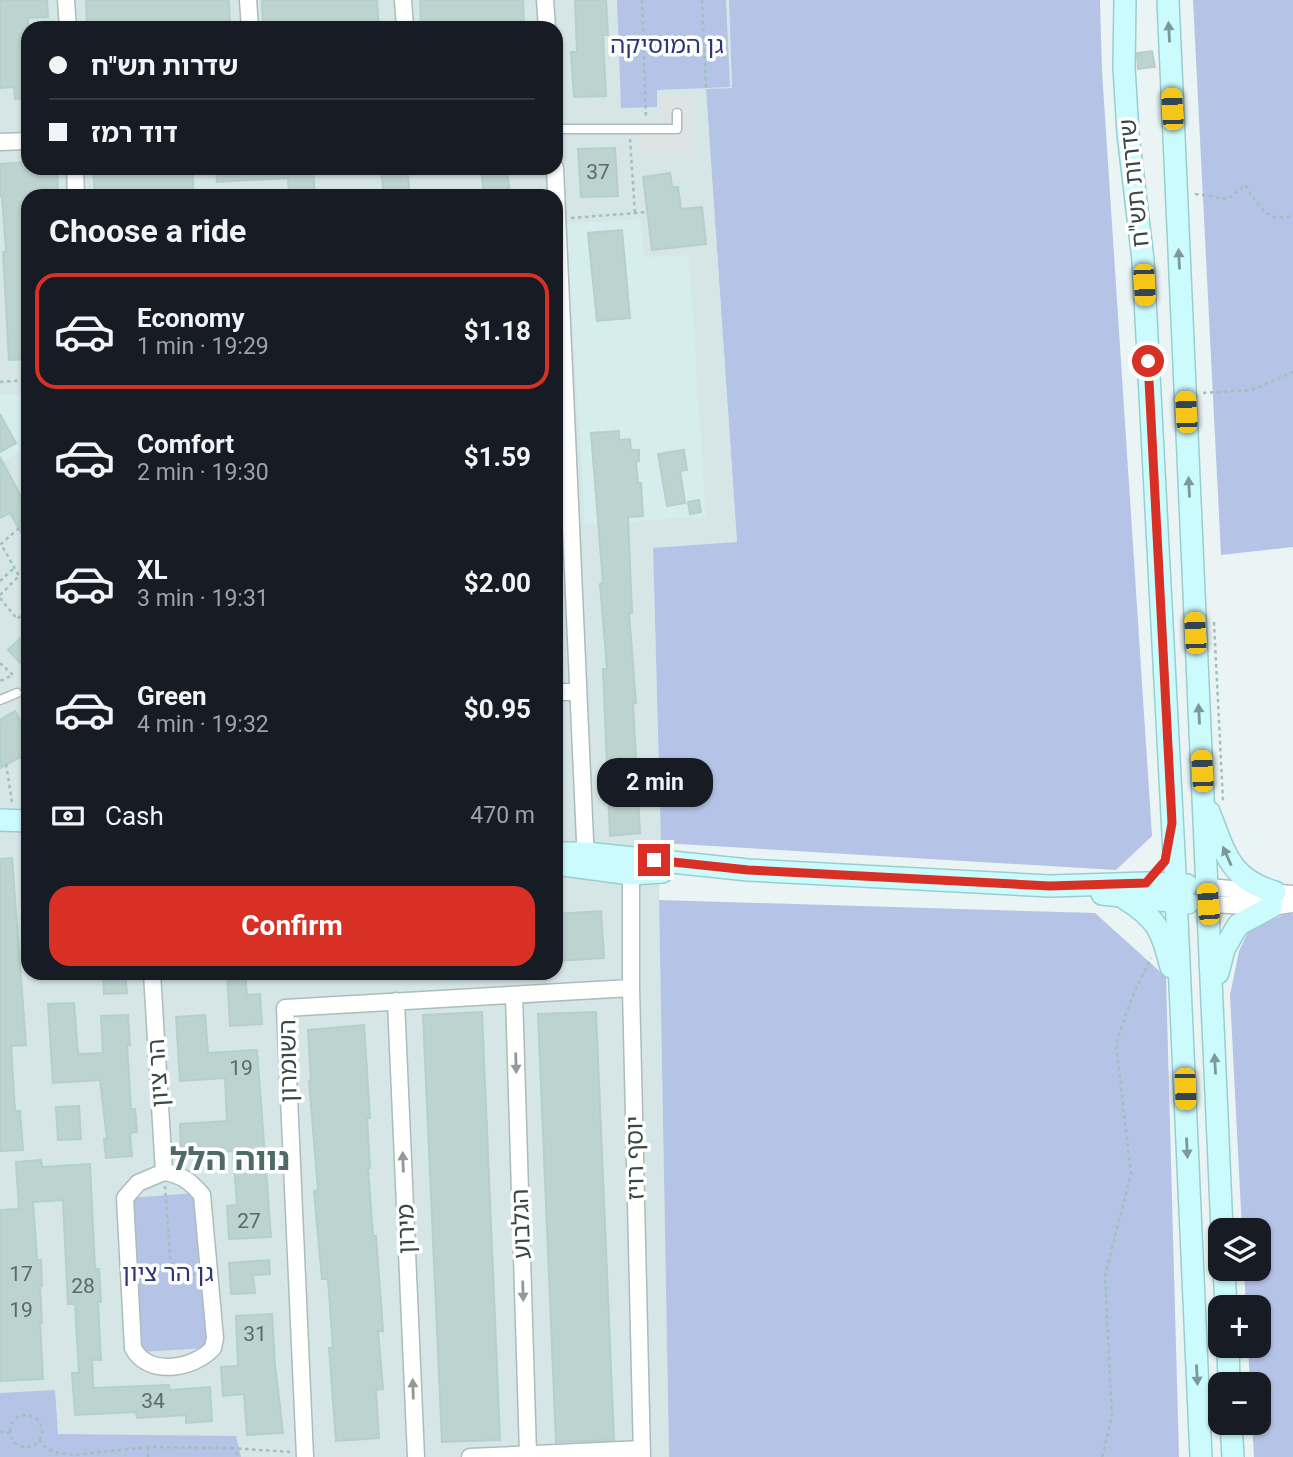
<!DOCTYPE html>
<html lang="en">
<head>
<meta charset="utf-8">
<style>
	:root { --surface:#171b24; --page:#242831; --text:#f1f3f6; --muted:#9ea1a6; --line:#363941; --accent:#d93025 }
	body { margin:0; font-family:Roboto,"Noto Sans Hebrew",sans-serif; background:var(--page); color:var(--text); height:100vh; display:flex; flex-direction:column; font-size:26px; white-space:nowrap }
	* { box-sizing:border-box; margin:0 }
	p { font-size:23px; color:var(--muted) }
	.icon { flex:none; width:38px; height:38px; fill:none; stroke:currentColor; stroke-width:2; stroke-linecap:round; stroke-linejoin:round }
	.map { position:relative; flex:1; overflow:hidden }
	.drawer { position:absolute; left:21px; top:189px; width:542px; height:791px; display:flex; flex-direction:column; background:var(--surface); border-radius:21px; box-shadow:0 2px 5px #0004 }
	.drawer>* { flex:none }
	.hud { position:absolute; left:21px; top:21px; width:542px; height:154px; border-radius:21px; box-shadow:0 2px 5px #0004; display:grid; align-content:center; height:154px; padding:0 28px; background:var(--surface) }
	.tools { position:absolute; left:1208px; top:1218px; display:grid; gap:14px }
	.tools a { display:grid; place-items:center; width:63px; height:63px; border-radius:14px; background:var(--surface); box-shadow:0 2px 5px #0004; font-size:35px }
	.end { position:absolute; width:32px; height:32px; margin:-16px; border:9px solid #d93025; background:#fff; box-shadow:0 0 0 4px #fff }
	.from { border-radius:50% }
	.bubble { position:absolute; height:49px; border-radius:21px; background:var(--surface); box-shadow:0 2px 5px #0004; font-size:23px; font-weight:700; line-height:49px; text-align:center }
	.car { position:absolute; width:21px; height:42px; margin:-21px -10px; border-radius:9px; box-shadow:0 0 5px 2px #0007; background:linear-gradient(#f5c518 24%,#345 0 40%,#f5c518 0 76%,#345 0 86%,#f5c518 0) }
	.hud b { display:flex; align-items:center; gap:24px; height:66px; font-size:26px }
	.hud b+b { border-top:2px solid var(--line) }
	.hud i { width:18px; height:18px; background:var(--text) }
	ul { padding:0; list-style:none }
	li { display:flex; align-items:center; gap:21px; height:116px; margin:0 14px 10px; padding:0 14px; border:4px solid transparent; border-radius:21px }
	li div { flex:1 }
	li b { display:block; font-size:26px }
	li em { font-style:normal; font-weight:700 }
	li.selected { border-color:var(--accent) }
	li>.icon { width:63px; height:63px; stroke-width:1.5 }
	h2 { padding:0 28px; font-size:32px; line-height:84px }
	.pay { display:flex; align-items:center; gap:18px; height:77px; padding:0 28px; font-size:26px }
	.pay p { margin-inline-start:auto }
	.cta { display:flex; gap:14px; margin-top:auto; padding:14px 28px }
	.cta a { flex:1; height:80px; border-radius:21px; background:var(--accent); color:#fff; font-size:28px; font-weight:700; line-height:80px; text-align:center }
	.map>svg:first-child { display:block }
</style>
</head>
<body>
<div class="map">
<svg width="1293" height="1457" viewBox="0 0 1293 1457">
	<rect width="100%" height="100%" fill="#eaf4f4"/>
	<path fill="#d6e5e5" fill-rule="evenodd" d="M0,0H729L732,88L706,90L737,543L653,549L661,843L659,900L669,1457H0ZM28,28H556V168H28ZM28,196H556V973H28Z"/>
	<path fill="#d5eded" d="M641,219L644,257L689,255L706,517L585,524L566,224Z
		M25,394L27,449L0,463V395Z"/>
	<path fill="#b5c3e7" d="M617,0H726L730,87L657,90V107L621,108Z
		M729,0H1100L1102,71L1152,836L1116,870L661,843L653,548L737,542L706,89L732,88Z
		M1193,0H1293V547L1221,555Z
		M659,900L1095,913L1166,977L1179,1457H669Z
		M1285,914H1293V1457H1254L1252,1423H1258V1384H1250L1248,1346H1258V1307H1246L1244,1269H1258V1230H1242L1230,995L1239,951L1249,930Z
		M196,1193L207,1348L141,1352L129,1198Z
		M55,1390L58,1434L236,1436L241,1457H0V1393Z"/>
	<path fill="#dee3e3" d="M660,96H692L693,153L639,154L638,123L660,122Z"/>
	<path fill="#bdd3d0" stroke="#b3d0cd" stroke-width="2" d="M0,0H47L48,17L28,18V98L15,99L14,87L0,88Z
		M86,0H229L230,28H87Z
		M262,0H377L379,28H263Z
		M420,0H523L524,28H421Z
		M575,0H606L608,35H603L606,96L574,97L571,52H577Z
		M1152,51L1155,67L1138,69L1137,53Z
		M615,148L618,196L581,197L578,149Z
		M28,162V168H57L58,192L28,194V359L9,360L3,252H6L2,196H0V164Z
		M93,168H192L194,196H95Z
		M216,168H313L315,196H289L288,178L217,182Z
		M381,168H407L410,196H384Z
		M481,168H507L510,196H484Z
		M670,173L672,187H678L681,209L702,207L706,244L652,250L643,177Z
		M622,230L630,318L597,321L588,233Z
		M0,414L16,443L0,452Z
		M619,431V440L630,439L631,450H639V461H636L638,483H641L643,516L628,517L632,613H629L636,703H633L640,833L610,836L603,669H607L600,584L603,583L591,433Z
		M684,450L687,470L680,471L685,503L667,506L658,454Z
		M0,457L24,502L28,500V545L10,513L0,518Z
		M699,500L701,512L690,514L688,502Z
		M28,631V671L8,650Z
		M15,711L28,735V771L20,757L0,768V720Z
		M12,858L26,1045L11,1046L15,1111H20L23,1150L0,1151V859Z
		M601,911L604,958L556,961V914Z
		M103,973H125L127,993L104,994Z
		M227,973H245L247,995L260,994L262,1024L230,1026Z
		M74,1003L78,1054L103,1053L101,1016L128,1015L130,1045H127L131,1109H135L137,1132L130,1133L132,1156L106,1158L104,1139H107L100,1080L53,1083L48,1004Z
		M482,1012L500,1440L442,1442L423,1015Z
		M596,1012L614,1440L556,1442L538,1014Z
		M205,1015L208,1053L257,1050L271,1237L229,1239L227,1206L237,1205L233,1151L181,1154L180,1124L227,1121L225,1078L180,1081L176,1017Z
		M364,1025L370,1118H367L370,1168H368L373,1236H376L383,1331H378L383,1389L376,1390L379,1438L336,1441L329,1348H333L328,1279H322L314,1191L318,1190L309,1081H311L308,1030Z
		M79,1106L81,1139L58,1140L56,1107Z
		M41,1160L42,1167L90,1164L95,1269H99L101,1302H98L101,1360H92L93,1388L169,1385L170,1390L210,1387L212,1421L186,1423V1415L137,1418L136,1412L75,1415L72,1373H79L75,1304H68L63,1200L33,1202L37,1260H41L42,1286H40L42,1323H40L43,1379L1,1381L0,1210L19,1209L16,1162Z
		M269,1260L270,1274L253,1275L255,1293L231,1294L229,1263Z
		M272,1314L275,1364L283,1433L247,1435L244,1394L223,1396L221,1367L238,1366L236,1316Z"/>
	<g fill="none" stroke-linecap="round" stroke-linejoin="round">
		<g stroke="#aabdbc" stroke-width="11">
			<path id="lane" d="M556,129H677V113
				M0,700L17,693"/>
		</g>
		<g stroke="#aabdbc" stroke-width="19">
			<path id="street" d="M66,0L68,28
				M248,0L250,28
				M403,0L405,28
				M545,0L547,28
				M0,142L28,141
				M75,168L76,196
				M555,168L586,863
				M556,692H578
				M631,864V988L642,1457
				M1207,887L1293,894
				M1208,904L1271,907L1293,904
				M152,973L164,1172
				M514,995L528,1453
				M396,1001L416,1457
				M164,1172C182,1175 190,1181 202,1195L215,1338L213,1348C194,1369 148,1377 133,1348L125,1198L138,1183Z
				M305,1457L285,1008L631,988
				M470,1457L642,1449"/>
		</g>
		<g stroke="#99cecf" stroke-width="24">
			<path id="secondary" d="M1125,0L1124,67L1128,134L1143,260L1175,873L1201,1457
				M1168,0L1222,1230
				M1209,812C1225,852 1229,879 1275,892
				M0,820L28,821
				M556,853H586L748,870L1050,886L1146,883L1187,885
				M556,864L631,874L662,872
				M1102,894L1188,903
				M1124,898C1158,919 1161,930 1171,967
				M1218,973L1224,949L1238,925L1271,907
				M1224,1269L1226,1307
				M1228,1346L1229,1384
				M1231,1423L1233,1457"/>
		</g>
		<path stroke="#9fc1be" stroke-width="2.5" stroke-dasharray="3.5 3.5" stroke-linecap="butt" d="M642,0L646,119
			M702,0L706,88
			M630,139L635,213
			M1195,194L1228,199L1245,185C1258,204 1267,225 1293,215
			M571,218L648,212
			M0,382L28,380
			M1203,393L1252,390L1293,372
			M0,581L13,569
			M0,595L19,576L1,544L19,528
			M0,598L17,619L25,612
			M1214,622L1223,801
			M0,663L13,675L0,681
			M6,764L12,802
			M165,1186L171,1268
			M145,1274C161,1267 179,1266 195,1275
			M10 1431a16 16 0 1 1 32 0a16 16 0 1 1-32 0Z
			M0,1432L11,1433
			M39,1440L45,1447L54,1452L73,1455L148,1447L231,1448L240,1457
			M148,1447V1457
			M231,1448L290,1452
			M1102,1457L1112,1417L1105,1276L1131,1174L1116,1043L1131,1000L1151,958"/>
		<use href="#lane" stroke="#fff" stroke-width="8"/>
		<use href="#street" stroke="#fff" stroke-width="16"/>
		<use href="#secondary" stroke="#ccfbfd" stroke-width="21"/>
	</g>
	<defs><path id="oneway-solid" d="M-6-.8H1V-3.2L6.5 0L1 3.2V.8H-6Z" transform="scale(1.75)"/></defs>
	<g fill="#7b9998">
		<use href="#oneway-solid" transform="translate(1169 32) rotate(-93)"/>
		<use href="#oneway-solid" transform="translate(1179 259) rotate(-93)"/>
		<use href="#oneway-solid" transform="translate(1189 487) rotate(-93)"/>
		<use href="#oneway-solid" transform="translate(1199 714) rotate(-93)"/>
		<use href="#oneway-solid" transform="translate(1227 856) rotate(-114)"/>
		<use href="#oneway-solid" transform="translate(1215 1064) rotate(-93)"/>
		<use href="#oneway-solid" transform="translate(1187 1148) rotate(87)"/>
		<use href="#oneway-solid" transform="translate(1197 1375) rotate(87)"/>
	</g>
	<g fill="#929a99">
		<use href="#oneway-solid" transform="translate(516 1063) rotate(88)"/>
		<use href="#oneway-solid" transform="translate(403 1162) rotate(-92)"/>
		<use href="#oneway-solid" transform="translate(523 1291) rotate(88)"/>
		<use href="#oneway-solid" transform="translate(413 1389) rotate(-92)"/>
	</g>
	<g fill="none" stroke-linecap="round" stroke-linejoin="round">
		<path stroke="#d93025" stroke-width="9" d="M654,860L748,870L1050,886L1146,883L1165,861L1172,823L1148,361"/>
	</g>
	<g text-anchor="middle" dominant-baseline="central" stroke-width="7" stroke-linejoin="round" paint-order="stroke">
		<g font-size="21" fill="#596b68">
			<text x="598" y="172">37</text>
			<text x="241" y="1068">19</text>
			<text x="249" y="1221">27</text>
			<text x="21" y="1274">17</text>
			<text x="83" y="1286">28</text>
			<text x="21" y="1310">19</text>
			<text x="255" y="1334">31</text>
			<text x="153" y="1401">34</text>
		</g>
		<g font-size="24" fill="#2d3579" stroke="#fff">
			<text x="667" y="45">גן המוסיקה</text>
			<text x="168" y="1273">גן הר ציון</text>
		</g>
		<g font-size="24" fill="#384846" stroke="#fff">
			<text transform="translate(1134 183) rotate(-96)">שדרות תש"ח</text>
			<text transform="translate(288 1061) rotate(-91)">השומרון</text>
			<text transform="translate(158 1073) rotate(-94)">הר ציון</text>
			<text transform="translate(635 1158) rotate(-91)">יוסף רויז</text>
			<text transform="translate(521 1224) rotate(-92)">הגלבוע</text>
			<text transform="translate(406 1229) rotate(-92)">מירון</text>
		</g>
		<g font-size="32" font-weight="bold" fill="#506b67" stroke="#fff">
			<text x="230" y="1159">נווה הלל</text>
		</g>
	</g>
</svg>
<div class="tools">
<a><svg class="icon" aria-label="layers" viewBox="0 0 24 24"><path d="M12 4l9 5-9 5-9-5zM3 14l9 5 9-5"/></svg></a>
<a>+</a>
<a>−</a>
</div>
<i class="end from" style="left:1148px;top:361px"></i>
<i class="end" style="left:654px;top:860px"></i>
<div class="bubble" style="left:597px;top:758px;width:116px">2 min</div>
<i class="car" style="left:1172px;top:109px;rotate:357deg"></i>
<i class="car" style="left:1144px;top:285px;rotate:177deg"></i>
<i class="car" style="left:1186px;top:412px;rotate:357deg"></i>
<i class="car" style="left:1195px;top:633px;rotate:357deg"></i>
<i class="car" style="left:1202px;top:771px;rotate:357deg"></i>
<i class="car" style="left:1208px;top:904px;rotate:356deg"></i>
<i class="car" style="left:1185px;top:1089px;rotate:178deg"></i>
<div class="hud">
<b><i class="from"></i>שדרות תש&quot;ח</b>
<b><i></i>דוד רמז</b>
</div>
<section class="drawer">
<h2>Choose a ride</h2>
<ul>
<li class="selected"><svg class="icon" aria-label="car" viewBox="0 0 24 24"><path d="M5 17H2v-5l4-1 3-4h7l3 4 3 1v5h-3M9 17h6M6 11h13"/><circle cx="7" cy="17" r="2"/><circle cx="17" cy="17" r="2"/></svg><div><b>Economy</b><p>1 min · 19:29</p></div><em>$1.18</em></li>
<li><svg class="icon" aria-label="car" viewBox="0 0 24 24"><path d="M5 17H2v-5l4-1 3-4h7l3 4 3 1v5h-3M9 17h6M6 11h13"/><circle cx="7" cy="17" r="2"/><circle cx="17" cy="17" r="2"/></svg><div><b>Comfort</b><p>2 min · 19:30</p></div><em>$1.59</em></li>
<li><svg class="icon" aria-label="car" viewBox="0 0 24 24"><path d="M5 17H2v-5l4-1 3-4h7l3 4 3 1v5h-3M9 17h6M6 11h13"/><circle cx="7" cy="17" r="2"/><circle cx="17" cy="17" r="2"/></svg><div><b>XL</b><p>3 min · 19:31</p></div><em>$2.00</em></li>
<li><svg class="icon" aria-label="car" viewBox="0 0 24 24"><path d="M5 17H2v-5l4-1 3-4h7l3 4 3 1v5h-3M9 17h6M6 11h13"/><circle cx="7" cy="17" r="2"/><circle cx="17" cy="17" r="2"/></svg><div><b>Green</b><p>4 min · 19:32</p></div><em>$0.95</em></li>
</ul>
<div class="pay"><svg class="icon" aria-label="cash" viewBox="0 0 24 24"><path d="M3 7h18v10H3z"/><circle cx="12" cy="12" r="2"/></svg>Cash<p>470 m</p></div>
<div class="cta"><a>Confirm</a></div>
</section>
</div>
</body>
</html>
